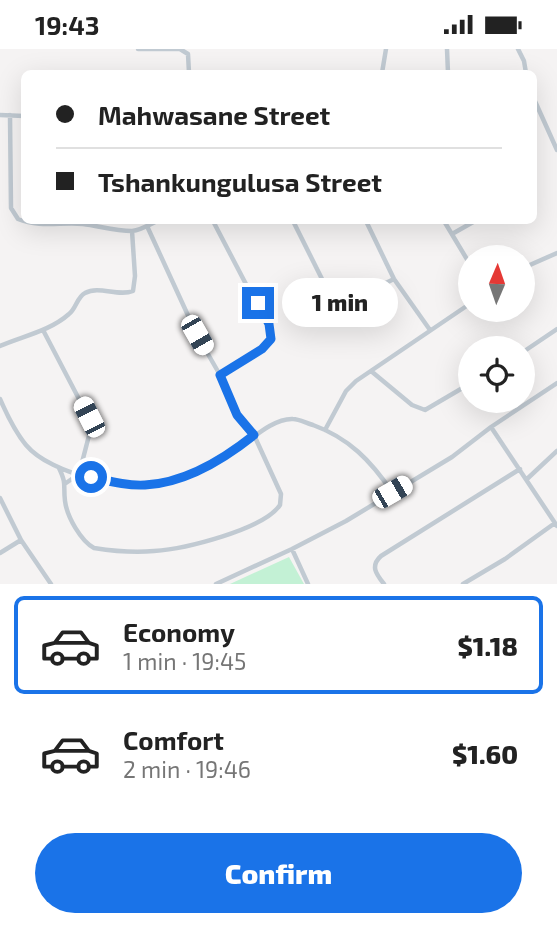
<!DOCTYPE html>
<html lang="en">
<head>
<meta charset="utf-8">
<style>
	:root { --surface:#fff; --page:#f2f2f2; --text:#222; --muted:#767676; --line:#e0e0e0; --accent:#1a73e8 }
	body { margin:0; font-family:"Exo 2",sans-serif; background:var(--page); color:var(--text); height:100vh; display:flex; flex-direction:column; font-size:26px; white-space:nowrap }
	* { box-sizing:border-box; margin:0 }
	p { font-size:23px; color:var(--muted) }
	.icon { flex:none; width:38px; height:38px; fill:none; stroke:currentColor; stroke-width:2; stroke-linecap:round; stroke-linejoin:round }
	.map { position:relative; height:535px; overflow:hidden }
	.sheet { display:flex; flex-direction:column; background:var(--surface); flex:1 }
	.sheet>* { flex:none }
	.guide { position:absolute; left:21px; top:21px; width:516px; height:154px; border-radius:10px; box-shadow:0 7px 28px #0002; display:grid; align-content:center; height:154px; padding:0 35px; background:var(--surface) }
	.needle { width:46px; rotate:2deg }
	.controls { position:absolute; left:458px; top:196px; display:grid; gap:14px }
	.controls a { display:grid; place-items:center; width:77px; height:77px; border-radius:50%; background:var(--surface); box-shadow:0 7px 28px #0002; font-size:35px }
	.end { position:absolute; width:32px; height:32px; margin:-16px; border:9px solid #1a73e8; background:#fff; box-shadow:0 0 0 4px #fff }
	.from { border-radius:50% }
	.bubble { position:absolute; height:49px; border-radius:24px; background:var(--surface); box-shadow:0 7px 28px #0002; font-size:23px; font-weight:800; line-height:49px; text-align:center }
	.car { position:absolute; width:21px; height:42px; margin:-21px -10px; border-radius:9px; box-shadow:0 0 5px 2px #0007; background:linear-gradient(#fff 24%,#345 0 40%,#fff 0 76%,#345 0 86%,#fff 0) }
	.guide b { display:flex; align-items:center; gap:24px; height:66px; font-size:26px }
	.guide b+b { border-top:2px solid var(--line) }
	.guide i { width:18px; height:18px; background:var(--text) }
	ul { padding:12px 0 0; list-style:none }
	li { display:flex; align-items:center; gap:21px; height:98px; margin:0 14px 10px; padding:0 21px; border:4px solid transparent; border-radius:10px }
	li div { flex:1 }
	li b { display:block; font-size:26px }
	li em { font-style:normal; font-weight:800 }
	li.current { border-color:var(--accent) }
	li>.icon { width:63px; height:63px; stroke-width:1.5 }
	.primary-button { display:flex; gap:14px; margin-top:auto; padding:14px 35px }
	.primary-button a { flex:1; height:80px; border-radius:42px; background:var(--accent); color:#fff; font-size:28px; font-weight:800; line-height:80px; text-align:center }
	.status { display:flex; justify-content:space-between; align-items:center; height:49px; padding:0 35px; background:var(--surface); direction:ltr }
	.status svg { height:19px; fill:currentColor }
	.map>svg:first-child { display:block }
</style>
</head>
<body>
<div class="status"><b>19:43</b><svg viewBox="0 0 49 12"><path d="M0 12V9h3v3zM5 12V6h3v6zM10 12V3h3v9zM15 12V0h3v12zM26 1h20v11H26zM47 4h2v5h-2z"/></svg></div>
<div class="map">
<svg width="557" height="535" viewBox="0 0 557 535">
	<rect width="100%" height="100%" fill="#f5f3f3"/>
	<path fill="#c3f1d5" d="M289,508L304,535H230Z"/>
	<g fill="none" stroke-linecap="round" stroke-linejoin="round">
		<path stroke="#c1cad2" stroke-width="4.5" d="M138,0H180L188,5L189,24
			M447,0L448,24
			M518,0L524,12L526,24
			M382,24L386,0
			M534,50L557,101
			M0,66L24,67
			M10,66L11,159L18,170C40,179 60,173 83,175C99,177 115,182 132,182C141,181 149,176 157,172
			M213,172L271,283L268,295L220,326
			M293,172L329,244L338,251L353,250L394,230
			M366,172L394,230L430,281
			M444,172L471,217
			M452,185L475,172
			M523,219L557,204
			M43,281L92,375L79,425L66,434
			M0,297C23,287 50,282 69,265C76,260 77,248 85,244C99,236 118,248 133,242L135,227L132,182
			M523,303L557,280
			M371,322L412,356L425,361L471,334
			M0,350C7,366 15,383 26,396C51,426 129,443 165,433C188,427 213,415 233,403C249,393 272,369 293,370C299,370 306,374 313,376C349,389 371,412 392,443
			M491,378L557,477
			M325,381L346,342L356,332L471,254
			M59,419C67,436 63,435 65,452C67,468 81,492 94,499C113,502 135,504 154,502C184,500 263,481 280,456L281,445L254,386L237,366L220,326L197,286L147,177
			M527,430L557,402
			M0,449L21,491L51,535
			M292,500L308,535
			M0,504L21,491
			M216,535L292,500L346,472L452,408L491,378L557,334
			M384,535C376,525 370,517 381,507L520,420
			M463,535L505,510L555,474"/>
	</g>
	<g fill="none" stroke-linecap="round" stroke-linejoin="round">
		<path stroke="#1a73e8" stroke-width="9" d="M91,428C109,432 127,437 145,436C184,434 224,410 254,386L237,366L220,326L262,300L271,290L269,275L258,254"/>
	</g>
</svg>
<div class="controls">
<a><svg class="needle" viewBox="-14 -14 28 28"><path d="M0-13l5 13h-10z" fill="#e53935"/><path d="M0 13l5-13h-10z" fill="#767676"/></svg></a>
<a><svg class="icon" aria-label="locate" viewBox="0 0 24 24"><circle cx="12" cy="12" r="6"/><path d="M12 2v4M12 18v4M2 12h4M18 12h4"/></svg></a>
</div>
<i class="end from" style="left:91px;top:428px"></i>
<i class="end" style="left:258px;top:254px"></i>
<div class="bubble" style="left:282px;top:229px;width:116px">1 min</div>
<i class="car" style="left:197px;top:286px;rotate:150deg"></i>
<i class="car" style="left:89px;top:368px;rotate:333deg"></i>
<i class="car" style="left:392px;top:443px;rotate:60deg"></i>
<div class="guide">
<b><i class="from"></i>Mahwasane Street</b>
<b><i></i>Tshankungulusa Street</b>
</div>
</div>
<section class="sheet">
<ul>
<li class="current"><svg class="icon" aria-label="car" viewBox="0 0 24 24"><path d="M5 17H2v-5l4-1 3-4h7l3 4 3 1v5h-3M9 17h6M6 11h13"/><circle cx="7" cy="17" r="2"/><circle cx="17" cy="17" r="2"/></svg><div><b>Economy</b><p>1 min · 19:45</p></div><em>$1.18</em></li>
<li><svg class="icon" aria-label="car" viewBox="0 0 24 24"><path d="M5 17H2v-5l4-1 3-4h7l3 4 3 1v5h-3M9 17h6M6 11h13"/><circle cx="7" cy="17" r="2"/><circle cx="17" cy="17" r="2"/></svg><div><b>Comfort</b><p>2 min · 19:46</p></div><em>$1.60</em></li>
</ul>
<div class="primary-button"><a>Confirm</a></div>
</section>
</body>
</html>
